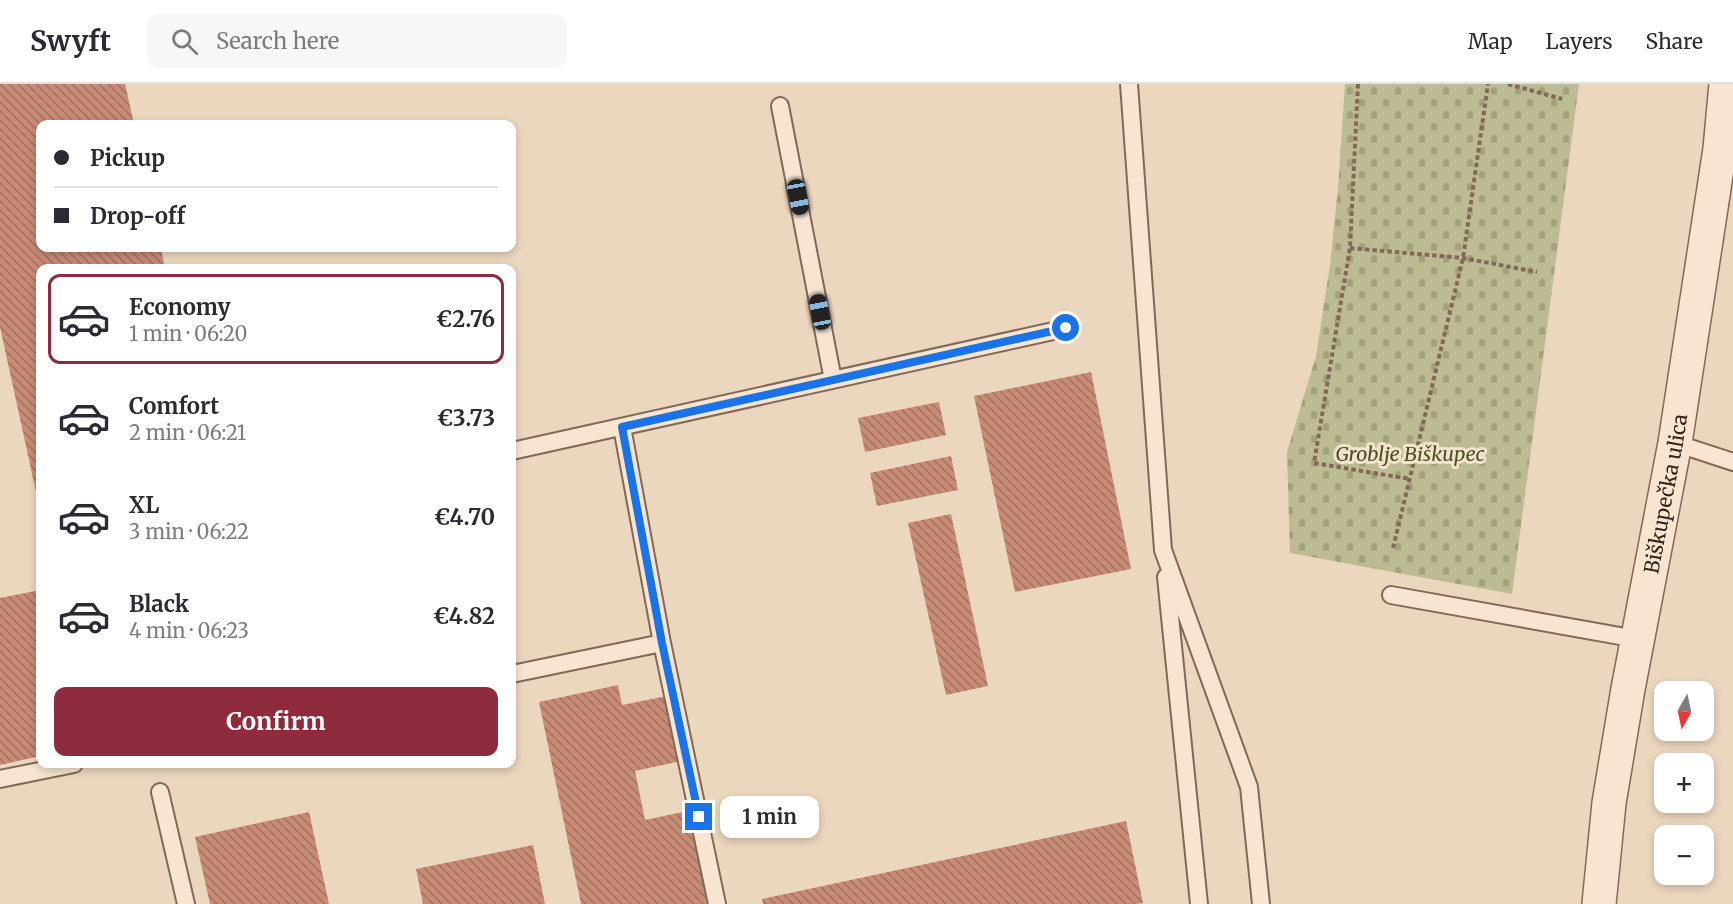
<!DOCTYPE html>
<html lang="en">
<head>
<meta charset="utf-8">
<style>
	:root { --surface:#fff; --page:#f7f7f7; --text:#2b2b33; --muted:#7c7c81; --line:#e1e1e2; --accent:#8e2b3c }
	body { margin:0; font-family:Merriweather,serif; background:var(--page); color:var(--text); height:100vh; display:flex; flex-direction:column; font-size:22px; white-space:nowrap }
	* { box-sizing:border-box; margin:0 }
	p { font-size:20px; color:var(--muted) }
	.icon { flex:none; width:33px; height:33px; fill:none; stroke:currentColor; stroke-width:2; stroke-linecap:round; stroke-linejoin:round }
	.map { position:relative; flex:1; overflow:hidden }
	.drawer { position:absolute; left:36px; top:180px; width:480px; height:504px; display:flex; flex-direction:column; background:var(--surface); border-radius:12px; box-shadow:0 3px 9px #0003 }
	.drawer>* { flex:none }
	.hud { position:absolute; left:36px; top:36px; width:480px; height:132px; border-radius:12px; box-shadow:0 3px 9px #0003; display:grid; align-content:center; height:132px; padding:0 18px; background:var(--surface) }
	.needle { width:39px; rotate:189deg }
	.tools { position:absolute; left:1654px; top:597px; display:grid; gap:12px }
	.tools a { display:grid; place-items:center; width:60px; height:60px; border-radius:12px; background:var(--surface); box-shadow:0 3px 9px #0003; font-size:30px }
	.end { position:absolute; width:27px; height:27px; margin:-14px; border:8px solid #1a73e8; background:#fff; box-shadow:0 0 0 3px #fff }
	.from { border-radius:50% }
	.bubble { position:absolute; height:42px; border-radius:12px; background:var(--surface); box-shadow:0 3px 9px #0003; font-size:20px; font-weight:700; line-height:42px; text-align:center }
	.car { position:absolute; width:18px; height:36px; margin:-18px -9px; border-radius:8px; box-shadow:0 0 4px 2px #0007; background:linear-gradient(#222 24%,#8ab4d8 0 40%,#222 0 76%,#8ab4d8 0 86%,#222 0) }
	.hud b { display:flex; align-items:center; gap:21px; height:57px; font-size:22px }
	.hud b+b { border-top:2px solid var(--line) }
	.hud i { width:15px; height:15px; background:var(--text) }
	ul { padding:10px 0 0; list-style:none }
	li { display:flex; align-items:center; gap:18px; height:90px; margin:0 12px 9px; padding:0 6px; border:3px solid transparent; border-radius:12px }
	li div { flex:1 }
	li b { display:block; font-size:22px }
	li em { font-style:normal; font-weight:700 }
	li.on { border-color:var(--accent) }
	li>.icon { width:54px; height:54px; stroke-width:1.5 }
	.action { display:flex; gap:12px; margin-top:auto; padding:12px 18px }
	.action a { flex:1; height:69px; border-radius:12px; background:var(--accent); color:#fff; font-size:24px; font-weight:700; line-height:69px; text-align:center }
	header { display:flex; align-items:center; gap:36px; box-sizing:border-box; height:84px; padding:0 30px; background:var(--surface); border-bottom:2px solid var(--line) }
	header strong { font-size:28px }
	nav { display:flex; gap:33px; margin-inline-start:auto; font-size:21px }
	.search { width:420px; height:54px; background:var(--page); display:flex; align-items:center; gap:15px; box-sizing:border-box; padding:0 21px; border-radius:12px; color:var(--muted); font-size:22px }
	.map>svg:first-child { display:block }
</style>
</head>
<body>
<header>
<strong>Swyft</strong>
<div class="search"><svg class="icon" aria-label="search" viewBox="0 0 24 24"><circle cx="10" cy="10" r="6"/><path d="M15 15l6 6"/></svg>Search here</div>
<nav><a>Map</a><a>Layers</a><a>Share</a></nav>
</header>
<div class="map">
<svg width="1733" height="820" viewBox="0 0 1733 820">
	<defs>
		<pattern id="cemetery-stones" width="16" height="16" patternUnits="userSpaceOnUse" patternTransform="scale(1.5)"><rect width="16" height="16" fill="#bdbb93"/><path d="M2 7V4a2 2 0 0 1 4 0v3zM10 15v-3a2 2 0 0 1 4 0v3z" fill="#a3a07e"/></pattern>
		<pattern id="building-back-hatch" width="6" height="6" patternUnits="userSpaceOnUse" patternTransform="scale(1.5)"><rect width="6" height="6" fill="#c88b76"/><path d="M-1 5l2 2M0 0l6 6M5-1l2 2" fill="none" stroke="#a37160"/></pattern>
	</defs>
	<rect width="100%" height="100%" fill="#ebd6be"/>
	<path fill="url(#cemetery-stones)" d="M1345,0H1579L1512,510L1290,469L1287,368L1316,272L1330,181L1338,104Z"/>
	<path fill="url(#building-back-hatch)" d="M0,0H125L134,40H40V164H161L165,184H40V426L0,243Z
		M1091,288L1131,485L1015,508L974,312Z
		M939,318L946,351L865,368L858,334Z
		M951,372L958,406L877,422L870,389Z
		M951,430L988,602L946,611L908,439Z
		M40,506V672L0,681V514Z
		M618,601L622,621L667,612L681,677L635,687L645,736L692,726L712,820H581L539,618Z
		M309,728L329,820H210L195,753Z
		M1126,737L1143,819L1137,820H763L762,815Z
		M533,761L545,820H423L416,785Z"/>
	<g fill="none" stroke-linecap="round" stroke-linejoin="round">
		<g stroke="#826858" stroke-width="20">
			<path id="service" d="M1129,0L1163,466L1249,703L1261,820
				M780,22L833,296
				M622,343L662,559
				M1675,359L1733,378
				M512,367L1067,244
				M1166,493L1199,820
				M1391,511L1637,555
				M512,590L662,559L717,820
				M0,695L74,680
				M160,708L186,820"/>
		</g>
		<g stroke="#826858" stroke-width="36">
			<g id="tertiary">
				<path id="s1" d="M1599,820L1609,719L1628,605L1675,359L1720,65L1726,0"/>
			</g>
		</g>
		<path stroke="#826858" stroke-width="4" stroke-dasharray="4.5 3" stroke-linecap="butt" d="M1358,0L1350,164L1314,379L1410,395
			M1508,0L1562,15
			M1350,164L1463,174L1537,188
			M1393,464L1463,174L1488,0"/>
		<use href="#service" stroke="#f7e5d1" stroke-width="16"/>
		<use href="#tertiary" stroke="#f7e5d1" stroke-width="33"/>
	</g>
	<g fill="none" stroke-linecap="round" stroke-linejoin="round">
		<path stroke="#1a73e8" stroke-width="8" d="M699,733L662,559L622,343L1066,244"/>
	</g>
	<g text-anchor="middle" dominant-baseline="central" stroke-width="6" stroke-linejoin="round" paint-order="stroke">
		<g font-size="20" font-style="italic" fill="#4a4e23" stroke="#f3e2cd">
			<text x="1410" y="369">Groblje Biškupec</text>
		</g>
		<g font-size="20" fill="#32231c" stroke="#f3e2cd">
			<text stroke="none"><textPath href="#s1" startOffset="416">Biškupečka ulica</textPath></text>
		</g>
	</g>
</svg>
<div class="tools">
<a><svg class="needle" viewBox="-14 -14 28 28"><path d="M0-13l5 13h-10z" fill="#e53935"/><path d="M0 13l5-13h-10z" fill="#7c7c81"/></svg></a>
<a>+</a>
<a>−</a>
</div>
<i class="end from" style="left:1066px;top:244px"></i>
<i class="end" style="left:699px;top:733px"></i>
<div class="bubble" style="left:720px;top:712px;width:99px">1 min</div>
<i class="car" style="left:798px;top:113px;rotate:169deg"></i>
<i class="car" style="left:820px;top:228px;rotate:349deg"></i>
<div class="hud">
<b><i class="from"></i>Pickup</b>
<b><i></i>Drop-off</b>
</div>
<section class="drawer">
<ul>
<li class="on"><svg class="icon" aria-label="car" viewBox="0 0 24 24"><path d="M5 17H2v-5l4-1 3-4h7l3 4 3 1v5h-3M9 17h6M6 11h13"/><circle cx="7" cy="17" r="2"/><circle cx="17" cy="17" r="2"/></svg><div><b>Economy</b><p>1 min · 06:20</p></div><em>€2.76</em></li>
<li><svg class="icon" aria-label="car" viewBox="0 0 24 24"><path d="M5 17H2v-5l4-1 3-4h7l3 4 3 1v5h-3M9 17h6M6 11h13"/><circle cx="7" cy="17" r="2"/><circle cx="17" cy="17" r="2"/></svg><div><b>Comfort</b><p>2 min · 06:21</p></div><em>€3.73</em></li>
<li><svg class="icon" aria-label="car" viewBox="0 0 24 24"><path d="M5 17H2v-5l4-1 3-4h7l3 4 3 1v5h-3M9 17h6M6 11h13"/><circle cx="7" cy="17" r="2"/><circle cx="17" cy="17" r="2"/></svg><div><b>XL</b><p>3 min · 06:22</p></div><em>€4.70</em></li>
<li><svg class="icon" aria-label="car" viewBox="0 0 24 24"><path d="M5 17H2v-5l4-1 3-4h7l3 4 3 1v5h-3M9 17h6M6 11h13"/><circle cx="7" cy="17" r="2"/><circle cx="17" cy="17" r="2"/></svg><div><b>Black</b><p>4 min · 06:23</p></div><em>€4.82</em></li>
</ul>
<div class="action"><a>Confirm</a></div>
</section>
</div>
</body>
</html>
